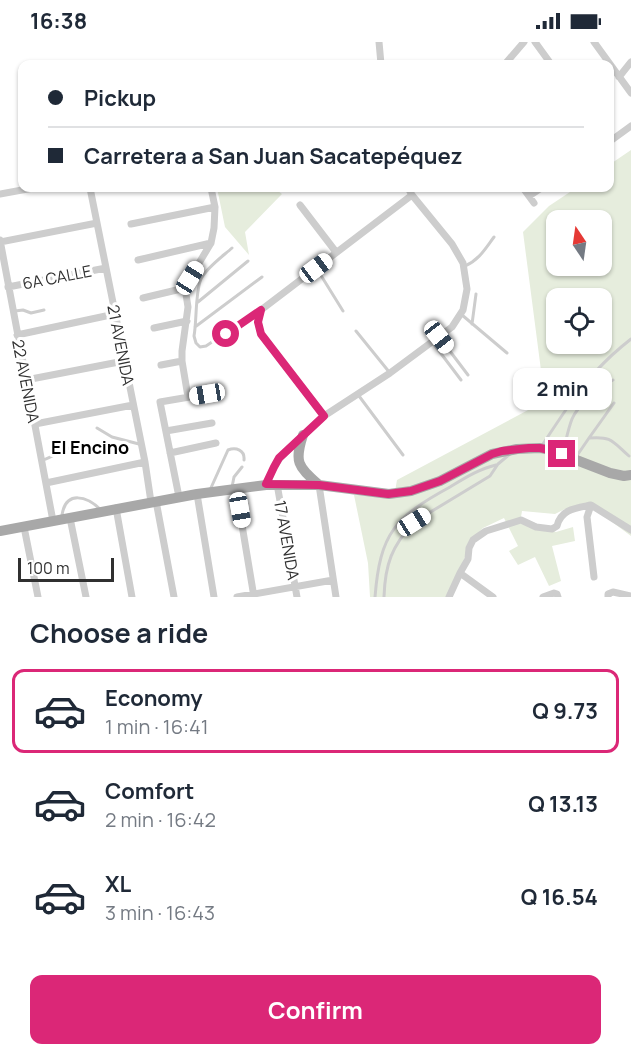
<!DOCTYPE html>
<html lang="en">
<head>
<meta charset="utf-8">
<style>
	:root { --surface:#fff; --page:#f6f6f7; --text:#1f2937; --muted:#747a83; --line:#e0e1e3; --accent:#db2777 }
	body { margin:0; font-family:Manrope,sans-serif; background:var(--page); color:var(--text); height:100vh; display:flex; flex-direction:column; font-size:22px; white-space:nowrap }
	* { box-sizing:border-box; margin:0 }
	p { font-size:20px; color:var(--muted) }
	.icon { flex:none; width:33px; height:33px; fill:none; stroke:currentColor; stroke-width:2; stroke-linecap:round; stroke-linejoin:round }
	.map { position:relative; height:555px; overflow:hidden }
	.panel { display:flex; flex-direction:column; background:var(--surface); flex:1 }
	.panel>* { flex:none }
	.hud { position:absolute; left:18px; top:18px; width:596px; height:132px; border-radius:12px; box-shadow:0 2px 4px #0004; display:grid; align-content:center; height:132px; padding:0 30px; background:var(--surface) }
	.needle { width:39px; rotate:347deg }
	.buttons { position:absolute; left:546px; top:168px; display:grid; gap:12px }
	.buttons a { display:grid; place-items:center; width:66px; height:66px; border-radius:12px; background:var(--surface); box-shadow:0 2px 4px #0004; font-size:30px }
	.scale { position:absolute; left:18px; bottom:15px; width:96px; box-sizing:border-box; padding-left:6px; border:3px solid #303030; border-top:0; font-size:16px; line-height:21px; white-space:nowrap; color:#303030; -webkit-text-stroke:4px #fff; paint-order:stroke }
	.end { position:absolute; width:27px; height:27px; margin:-14px; border:8px solid #db2777; background:#fff; box-shadow:0 0 0 3px #fff }
	.from { border-radius:50% }
	.bubble { position:absolute; height:42px; border-radius:12px; background:var(--surface); box-shadow:0 2px 4px #0004; font-size:20px; font-weight:700; line-height:42px; text-align:center }
	.car { position:absolute; width:18px; height:36px; margin:-18px -9px; border-radius:8px; box-shadow:0 0 4px 2px #0007; background:linear-gradient(#fff 24%,#345 0 40%,#fff 0 76%,#345 0 86%,#fff 0) }
	.hud b { display:flex; align-items:center; gap:21px; height:57px; font-size:22px }
	.hud b+b { border-top:2px solid var(--line) }
	.hud i { width:15px; height:15px; background:var(--text) }
	ul { padding:0; list-style:none }
	li { display:flex; align-items:center; gap:18px; height:84px; margin:0 12px 9px; padding:0 18px; border:3px solid transparent; border-radius:12px }
	li div { flex:1 }
	li b { display:block; font-size:22px }
	li em { font-style:normal; font-weight:700 }
	li.current { border-color:var(--accent) }
	li>.icon { width:54px; height:54px; stroke-width:1.5 }
	h2 { padding:0 30px; font-size:27px; line-height:72px }
	.primary-button { display:flex; gap:12px; margin-top:auto; padding:12px 30px }
	.primary-button a { flex:1; height:69px; border-radius:12px; background:var(--accent); color:#fff; font-size:24px; font-weight:700; line-height:69px; text-align:center }
	.status { display:flex; justify-content:space-between; align-items:center; height:42px; padding:0 30px; background:var(--surface); direction:ltr }
	.status svg { height:16px; fill:currentColor }
	.map>svg:first-child { display:block }
</style>
</head>
<body>
<div class="status"><b>16:38</b><svg viewBox="0 0 49 12"><path d="M0 12V9h3v3zM5 12V6h3v6zM10 12V3h3v9zM15 12V0h3v12zM26 1h20v11H26zM47 4h2v5h-2z"/></svg></div>
<div class="map">
<svg width="631" height="555" viewBox="0 0 631 555">
	<rect width="100%" height="100%" fill="#fff"/>
	<path fill="#e6eddd" fill-rule="evenodd" d="M631,108V494L592,465L565,467L555,472L522,469L521,475L556,490L573,485L575,499L552,504L561,539L549,544L535,515L518,523L509,509L518,504L504,476L483,486L471,498L465,515L446,555H370L368,521L354,453L394,455L397,438L545,359L523,190L549,164L576,146H609V123ZM556,178H602V224H556ZM556,256H602V302H556Z
		M217,146H274L282,152L245,190L249,213L225,185Z"/>
	<g fill="none" stroke-linecap="round" stroke-linejoin="round">
		<path stroke="#cdcdcd" stroke-width="3" d="M232,206C223,214 206,226 201,237C195,251 197,278 194,294L196,301L200,305L206,304L259,269
			M465,224C479,218 485,207 494,195
			M317,227L343,269
			M198,260L248,219
			M15,269L23,268L31,271L44,268
			M462,273L507,311
			M472,282L476,252
			M195,285L262,235
			M356,289L390,331
			M440,296L468,333
			M433,301L461,338
			M359,354L403,413
			M97,386L112,395L139,402
			M589,396L614,361
			M541,405C551,390 560,376 570,362C586,338 608,315 631,297
			M563,410C566,399 568,387 572,377C578,363 599,345 613,338
			M576,415L589,396C612,394 612,399 629,414
			M43,418C53,415 60,408 70,406
			M232,445L234,435L242,425
			M210,448L228,408C236,405 245,408 244,418
			M62,473C66,448 87,454 101,468
			M375,555C380,491 395,475 450,445C465,436 479,427 496,423
			M384,555C385,522 392,504 414,480L490,434L498,422L510,412"/>
		<path stroke="#cdcdcd" stroke-width="7" d="M379,0L381,22
			M535,0L551,22
			M594,0L631,51
			M505,22L524,0
			M619,35L631,20
			M609,100L631,84
			M90,146L145,420L151,460
			M126,146H127
			M523,146L534,161
			M0,152L33,146
			M529,154L541,146
			M300,163L336,210
			M131,182L215,165
			M0,198L53,479
			M0,200L97,181
			M138,218L211,201
			M8,245L106,226
			M143,256L185,246
			M154,286L187,279
			M17,293L115,272
			M161,323L182,319
			M26,338L124,319
			M188,355L182,319V309L188,265L185,246L190,236L211,201L214,186L215,165L211,146
			M324,374L261,292L258,280L261,268L412,153
			M35,382L133,363
			M166,389L212,381
			M170,411L216,401
			M46,441L145,420
			M277,442L297,555
			M266,443L274,425L280,416L324,374L390,331L452,285L463,268L467,247L463,221L452,202L412,153L408,146
			M319,443L336,555
			M236,447L254,555
			M197,452L214,555
			M179,455L160,360L207,352
			M156,459L174,555
			M591,463L587,475L594,535
			M116,466L132,555
			M70,476L86,555
			M24,485L38,555
			M460,531L493,555
			M237,555L333,538
			M449,555L460,531L468,517L469,506L473,498L486,489L521,478L536,485L552,487L557,484C561,467 576,466 591,463L631,488
			M543,555L554,551L557,552L558,555
			M608,555V552L613,550L631,554"/>
		<path stroke="#a8a8a8" stroke-width="10" d="M303,393C294,421 298,424 319,443
			M0,489L197,452L266,443H319L389,452L411,449L440,439L492,412L517,407L540,406L553,409L610,431L624,434L631,433"/>
	</g>
	<g fill="none" stroke-linecap="round" stroke-linejoin="round">
		<path stroke="#db2777" stroke-width="8" d="M226,292L261,268L258,280L261,292L324,374L279,416L274,425L266,442L319,443L388,452L411,449L440,439L492,412L502,409L529,406H540L554,409L562,412"/>
	</g>
	<g text-anchor="middle" dominant-baseline="central" stroke-width="6" stroke-linejoin="round" paint-order="stroke">
		<g font-size="16" fill="#303030" stroke="#fff">
			<text transform="translate(57 235) rotate(-11)">6A CALLE</text>
			<text transform="translate(121 303) rotate(79)">21 AVENIDA</text>
			<text transform="translate(26 339) rotate(79)">22 AVENIDA</text>
			<text transform="translate(287 498) rotate(80)">17 AVENIDA</text>
		</g>
		<g font-size="18" font-weight="bold" fill="#000" stroke="#fff">
			<text x="90" y="405">El Encino</text>
		</g>
	</g>
</svg>
<div class="buttons">
<a><svg class="needle" viewBox="-14 -14 28 28"><path d="M0-13l5 13h-10z" fill="#e53935"/><path d="M0 13l5-13h-10z" fill="#747a83"/></svg></a>
<a><svg class="icon" aria-label="locate" viewBox="0 0 24 24"><circle cx="12" cy="12" r="6"/><path d="M12 2v4M12 18v4M2 12h4M18 12h4"/></svg></a>
</div>
<div class="scale">100 m</div>
<i class="end from" style="left:226px;top:292px"></i>
<i class="end" style="left:562px;top:412px"></i>
<div class="bubble" style="left:513px;top:326px;width:99px">2 min</div>
<i class="car" style="left:316px;top:226px;rotate:53deg"></i>
<i class="car" style="left:190px;top:236px;rotate:32deg"></i>
<i class="car" style="left:439px;top:295px;rotate:142deg"></i>
<i class="car" style="left:207px;top:352px;rotate:260deg"></i>
<i class="car" style="left:240px;top:468px;rotate:170deg"></i>
<i class="car" style="left:414px;top:480px;rotate:58deg"></i>
<div class="hud">
<b><i class="from"></i>Pickup</b>
<b><i></i>Carretera a San Juan Sacatepéquez</b>
</div>
</div>
<section class="panel">
<h2>Choose a ride</h2>
<ul>
<li class="current"><svg class="icon" aria-label="car" viewBox="0 0 24 24"><path d="M5 17H2v-5l4-1 3-4h7l3 4 3 1v5h-3M9 17h6M6 11h13"/><circle cx="7" cy="17" r="2"/><circle cx="17" cy="17" r="2"/></svg><div><b>Economy</b><p>1 min · 16:41</p></div><em>Q 9.73</em></li>
<li><svg class="icon" aria-label="car" viewBox="0 0 24 24"><path d="M5 17H2v-5l4-1 3-4h7l3 4 3 1v5h-3M9 17h6M6 11h13"/><circle cx="7" cy="17" r="2"/><circle cx="17" cy="17" r="2"/></svg><div><b>Comfort</b><p>2 min · 16:42</p></div><em>Q 13.13</em></li>
<li><svg class="icon" aria-label="car" viewBox="0 0 24 24"><path d="M5 17H2v-5l4-1 3-4h7l3 4 3 1v5h-3M9 17h6M6 11h13"/><circle cx="7" cy="17" r="2"/><circle cx="17" cy="17" r="2"/></svg><div><b>XL</b><p>3 min · 16:43</p></div><em>Q 16.54</em></li>
</ul>
<div class="primary-button"><a>Confirm</a></div>
</section>
</body>
</html>
